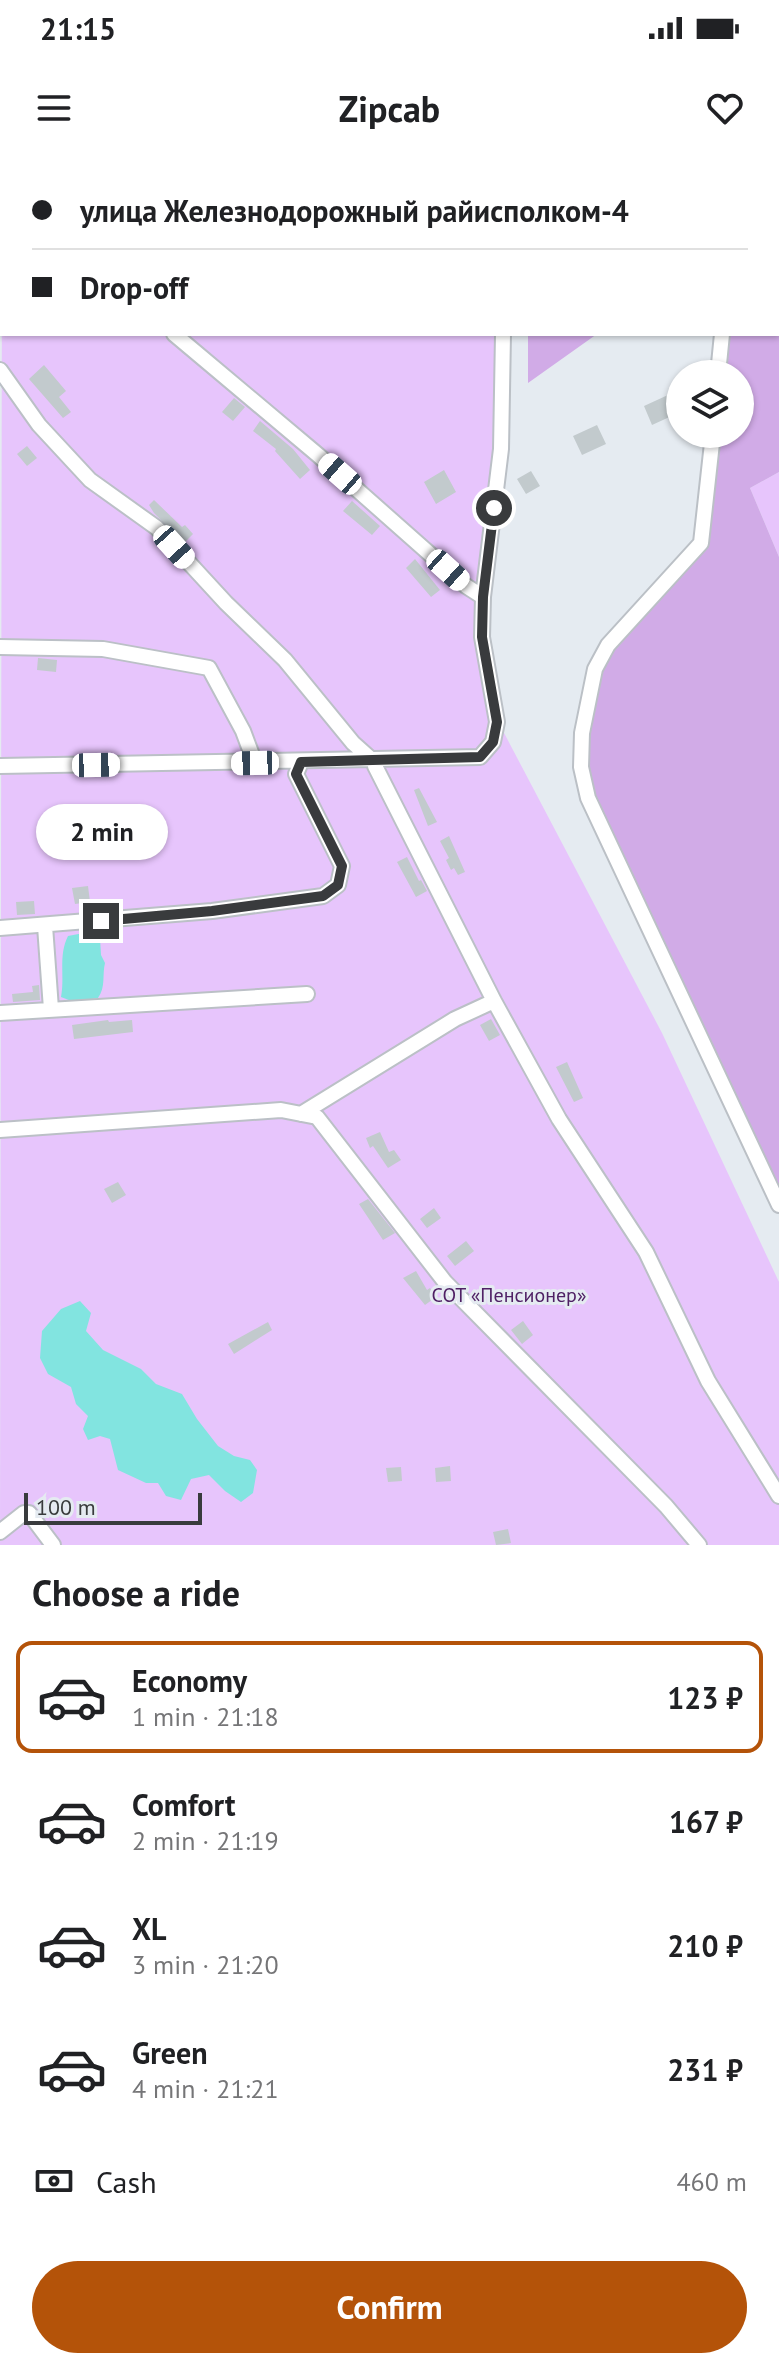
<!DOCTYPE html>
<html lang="en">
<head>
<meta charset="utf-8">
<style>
	:root { --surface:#fff; --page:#f2f2f2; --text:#202124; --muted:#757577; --line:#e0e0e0; --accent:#b45309 }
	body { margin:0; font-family:"PT Sans",sans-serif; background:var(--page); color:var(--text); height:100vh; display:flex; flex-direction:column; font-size:30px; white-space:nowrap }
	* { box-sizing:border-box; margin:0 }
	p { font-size:26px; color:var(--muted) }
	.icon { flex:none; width:44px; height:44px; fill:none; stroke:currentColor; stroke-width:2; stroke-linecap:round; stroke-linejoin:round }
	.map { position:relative; height:1385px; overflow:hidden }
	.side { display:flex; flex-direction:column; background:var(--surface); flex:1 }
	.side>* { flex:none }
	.banner { position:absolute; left:0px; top:0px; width:780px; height:176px; box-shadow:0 2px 6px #0004; display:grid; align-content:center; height:176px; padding:0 32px; background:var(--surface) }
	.buttons { position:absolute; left:666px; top:200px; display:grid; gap:16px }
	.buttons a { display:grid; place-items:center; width:88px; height:88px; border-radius:50%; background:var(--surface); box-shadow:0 2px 6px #0004; font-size:40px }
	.scale { position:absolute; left:24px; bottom:20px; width:178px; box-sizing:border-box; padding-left:8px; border:4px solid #393b3d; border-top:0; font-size:22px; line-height:28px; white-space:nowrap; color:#393b3d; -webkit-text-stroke:6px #e5ebf1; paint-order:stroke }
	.end { position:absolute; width:36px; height:36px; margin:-18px; border:10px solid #393b3d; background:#fff; box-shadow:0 0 0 4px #fff }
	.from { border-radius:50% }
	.bubble { position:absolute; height:56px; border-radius:28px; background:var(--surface); box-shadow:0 2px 6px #0004; font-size:26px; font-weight:700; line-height:56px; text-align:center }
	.car { position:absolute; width:24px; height:48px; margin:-24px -12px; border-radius:10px; box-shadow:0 0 6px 2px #0007; background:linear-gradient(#fff 24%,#345 0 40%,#fff 0 76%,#345 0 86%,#fff 0) }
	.banner b { display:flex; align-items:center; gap:28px; height:76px; font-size:30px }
	.banner b+b { border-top:2px solid var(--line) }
	.banner i { width:20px; height:20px; background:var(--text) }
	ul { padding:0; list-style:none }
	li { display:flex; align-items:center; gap:24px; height:112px; margin:0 16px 12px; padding:0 16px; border:4px solid transparent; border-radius:16px }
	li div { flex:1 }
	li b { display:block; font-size:30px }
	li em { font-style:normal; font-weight:700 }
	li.selected { border-color:var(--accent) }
	li>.icon { width:72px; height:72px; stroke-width:1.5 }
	h2 { padding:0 32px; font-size:36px; line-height:96px }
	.pay { display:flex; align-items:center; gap:20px; height:88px; padding:0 32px; font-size:30px }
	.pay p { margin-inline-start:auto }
	.button { display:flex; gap:16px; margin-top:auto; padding:16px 32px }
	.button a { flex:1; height:92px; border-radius:48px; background:var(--accent); color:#fff; font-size:32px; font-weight:700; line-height:92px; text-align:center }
	.status { display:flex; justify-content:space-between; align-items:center; height:56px; padding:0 40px; background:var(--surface); direction:ltr }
	.status svg { height:22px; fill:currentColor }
	header { display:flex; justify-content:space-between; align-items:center; height:104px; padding:0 32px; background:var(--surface); font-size:36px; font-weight:700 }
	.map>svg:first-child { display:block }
</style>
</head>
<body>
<div class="status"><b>21:15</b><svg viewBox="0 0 49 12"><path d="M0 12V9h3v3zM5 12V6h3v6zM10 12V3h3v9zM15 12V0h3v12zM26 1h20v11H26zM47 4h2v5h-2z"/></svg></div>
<header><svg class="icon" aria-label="menu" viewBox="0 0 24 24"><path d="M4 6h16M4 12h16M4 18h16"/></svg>Zipcab<svg class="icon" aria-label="heart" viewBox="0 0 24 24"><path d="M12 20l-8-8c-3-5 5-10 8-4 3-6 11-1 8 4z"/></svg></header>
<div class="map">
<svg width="779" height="1385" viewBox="0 0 779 1385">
	<rect width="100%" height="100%" fill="#e5ebf1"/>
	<path fill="#e7c5fc" d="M0,0H508V2H2V56Z
		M2,57V174H508L484,479L503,571L662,873L779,1122V1385H0Z
		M779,312V397L750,328Z"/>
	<path fill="#d1abe7" d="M538,0H779V63L778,2H537Z
		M779,96V312L750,328L779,397V1030L591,629L585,576L596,524L607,494L709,383L716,274H740V214H721L724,174H778Z
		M528,174H597L528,223Z"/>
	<path fill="#82e4e0" d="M89,772L100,778L101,795L105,803C102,815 106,827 98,838L74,842L61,837C65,816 58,796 68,776Z
		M80,1141L91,1153L86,1171L103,1190L141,1209L156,1224L182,1234L197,1259L218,1286L234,1296L250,1300L257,1310L253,1333L241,1342L225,1331L209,1315L191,1319L181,1340L166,1336L158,1323H146L118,1310L110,1279L100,1276L88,1280L83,1269L88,1256L76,1244L71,1227L48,1214L40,1198L42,1171L61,1149Z"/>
	<path fill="#c2cacd" d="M44,205L66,231L59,237L71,252L63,258L29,219Z
		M668,235L676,254L652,265L644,246Z
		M234,238L245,247L233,261L222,252Z
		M260,261L293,289L310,310L300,319L275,291L276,289L253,271Z
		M597,265L606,284L582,295L573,276Z
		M27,286L37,298L27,306L17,294Z
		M444,310L456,332L436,344L424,322Z
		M531,311L540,326L526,334L517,319Z
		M154,340L182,367L185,365L193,374L184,383L154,353L149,345Z
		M352,341L380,366L372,375L343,351Z
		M415,399L440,430L431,437L406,408Z
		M38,498L57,500L56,512L37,510Z
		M419,628L437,662L428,666L414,630Z
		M449,676L465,712L458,715L454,708L451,710L446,700L449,698L440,681Z
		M407,697L419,721L421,720L427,731L416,737L397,702Z
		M88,726L90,742L75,744L72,728Z
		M34,741L35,754L17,755L16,742Z
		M39,825L40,840L13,842L12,834L33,832L32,826Z
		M491,859L500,875L489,881L480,865Z
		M108,860L109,862L132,860L133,872L74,879L72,865Z
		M567,902L583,938L574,942L556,907Z
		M380,972L389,992L394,990L401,1000L388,1008L373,986L370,988L366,978Z
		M118,1022L126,1035L112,1043L104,1029Z
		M368,1039L395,1073L383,1080L359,1044Z
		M434,1048L441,1058L427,1068L420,1059Z
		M466,1081L474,1091L455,1106L447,1096Z
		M416,1111L427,1130L430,1128L436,1137L425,1145L403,1118Z
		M523,1161L533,1175L522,1184L511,1170Z
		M268,1162L272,1170L234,1194L228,1184Z
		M450,1306L451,1321L436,1322L435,1308Z
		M401,1307L402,1321L388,1322L386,1308Z
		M508,1369L511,1383L496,1385L493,1372Z"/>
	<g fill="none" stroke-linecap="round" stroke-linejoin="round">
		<g stroke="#bbc0c6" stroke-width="18">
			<path id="minor" d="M504,2V0
				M778,87L779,86
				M174,174L318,295L466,426L483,437
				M0,210L39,265L90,320L157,368L226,443L285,500L353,583L372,600
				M718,214L722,174
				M713,274L701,383L608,485L595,509L582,573L581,607L588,638L779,1045
				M0,487L103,489L209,508L243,571L255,603
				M0,606L480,597L493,582L497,562L482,477L483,437L501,289L503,174
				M375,606L494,841L559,959L646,1092L708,1221L779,1336
				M45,766L51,849
				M0,768L212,751L323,736L338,725L342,706L296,614L301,602
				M0,853L307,834
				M301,954L455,859L494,841
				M0,970L281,950L317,957L445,1122L666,1346L699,1385
				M0,1372L24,1353H29L53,1385"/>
		</g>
		<use href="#minor" stroke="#fff" stroke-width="14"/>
	</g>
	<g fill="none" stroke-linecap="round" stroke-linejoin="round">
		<path stroke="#393b3d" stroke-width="10" d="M101,761L212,751L323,736L338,725L342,706L296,614L301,602L480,597L493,582L497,562L482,477L483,437L494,348"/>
	</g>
	<g text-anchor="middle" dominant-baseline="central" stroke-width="6" stroke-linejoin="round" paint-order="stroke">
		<g font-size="20" fill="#4f2065" stroke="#e5ebf1">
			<text x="509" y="1135">СОТ «Пенсионер»</text>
		</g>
	</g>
</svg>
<div class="buttons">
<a><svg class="icon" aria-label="layers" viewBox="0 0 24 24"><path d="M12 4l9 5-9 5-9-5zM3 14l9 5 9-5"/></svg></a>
</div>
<div class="scale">100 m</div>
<i class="end from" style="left:494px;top:348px"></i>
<i class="end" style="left:101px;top:761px"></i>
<div class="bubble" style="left:36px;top:644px;width:132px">2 min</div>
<i class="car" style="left:340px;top:314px;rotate:311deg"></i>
<i class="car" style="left:174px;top:387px;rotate:138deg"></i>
<i class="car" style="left:448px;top:410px;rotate:132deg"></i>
<i class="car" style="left:255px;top:603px;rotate:269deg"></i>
<i class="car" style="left:96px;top:605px;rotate:89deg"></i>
<div class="banner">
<b><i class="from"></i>улица Железнодорожный райисполком-4</b>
<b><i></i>Drop-off</b>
</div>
</div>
<section class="side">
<h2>Choose a ride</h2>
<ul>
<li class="selected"><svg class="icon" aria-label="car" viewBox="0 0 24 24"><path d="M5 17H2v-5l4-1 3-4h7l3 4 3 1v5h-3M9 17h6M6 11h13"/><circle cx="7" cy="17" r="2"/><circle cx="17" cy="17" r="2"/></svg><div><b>Economy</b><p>1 min · 21:18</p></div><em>123 ₽</em></li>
<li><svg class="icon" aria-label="car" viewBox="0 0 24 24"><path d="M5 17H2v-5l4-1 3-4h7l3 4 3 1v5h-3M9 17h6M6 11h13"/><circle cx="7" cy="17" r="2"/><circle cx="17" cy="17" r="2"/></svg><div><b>Comfort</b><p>2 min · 21:19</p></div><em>167 ₽</em></li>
<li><svg class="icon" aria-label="car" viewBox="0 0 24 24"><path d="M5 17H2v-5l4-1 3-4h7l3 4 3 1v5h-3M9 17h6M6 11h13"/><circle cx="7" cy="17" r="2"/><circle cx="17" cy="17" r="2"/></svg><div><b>XL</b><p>3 min · 21:20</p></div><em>210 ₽</em></li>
<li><svg class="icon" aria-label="car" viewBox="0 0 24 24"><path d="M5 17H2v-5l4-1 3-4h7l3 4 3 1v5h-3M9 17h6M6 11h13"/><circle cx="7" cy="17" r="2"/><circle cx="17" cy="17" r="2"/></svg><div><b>Green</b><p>4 min · 21:21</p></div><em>231 ₽</em></li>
</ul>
<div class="pay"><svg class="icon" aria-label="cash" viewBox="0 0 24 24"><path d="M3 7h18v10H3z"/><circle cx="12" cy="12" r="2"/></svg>Cash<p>460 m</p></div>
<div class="button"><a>Confirm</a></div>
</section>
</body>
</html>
